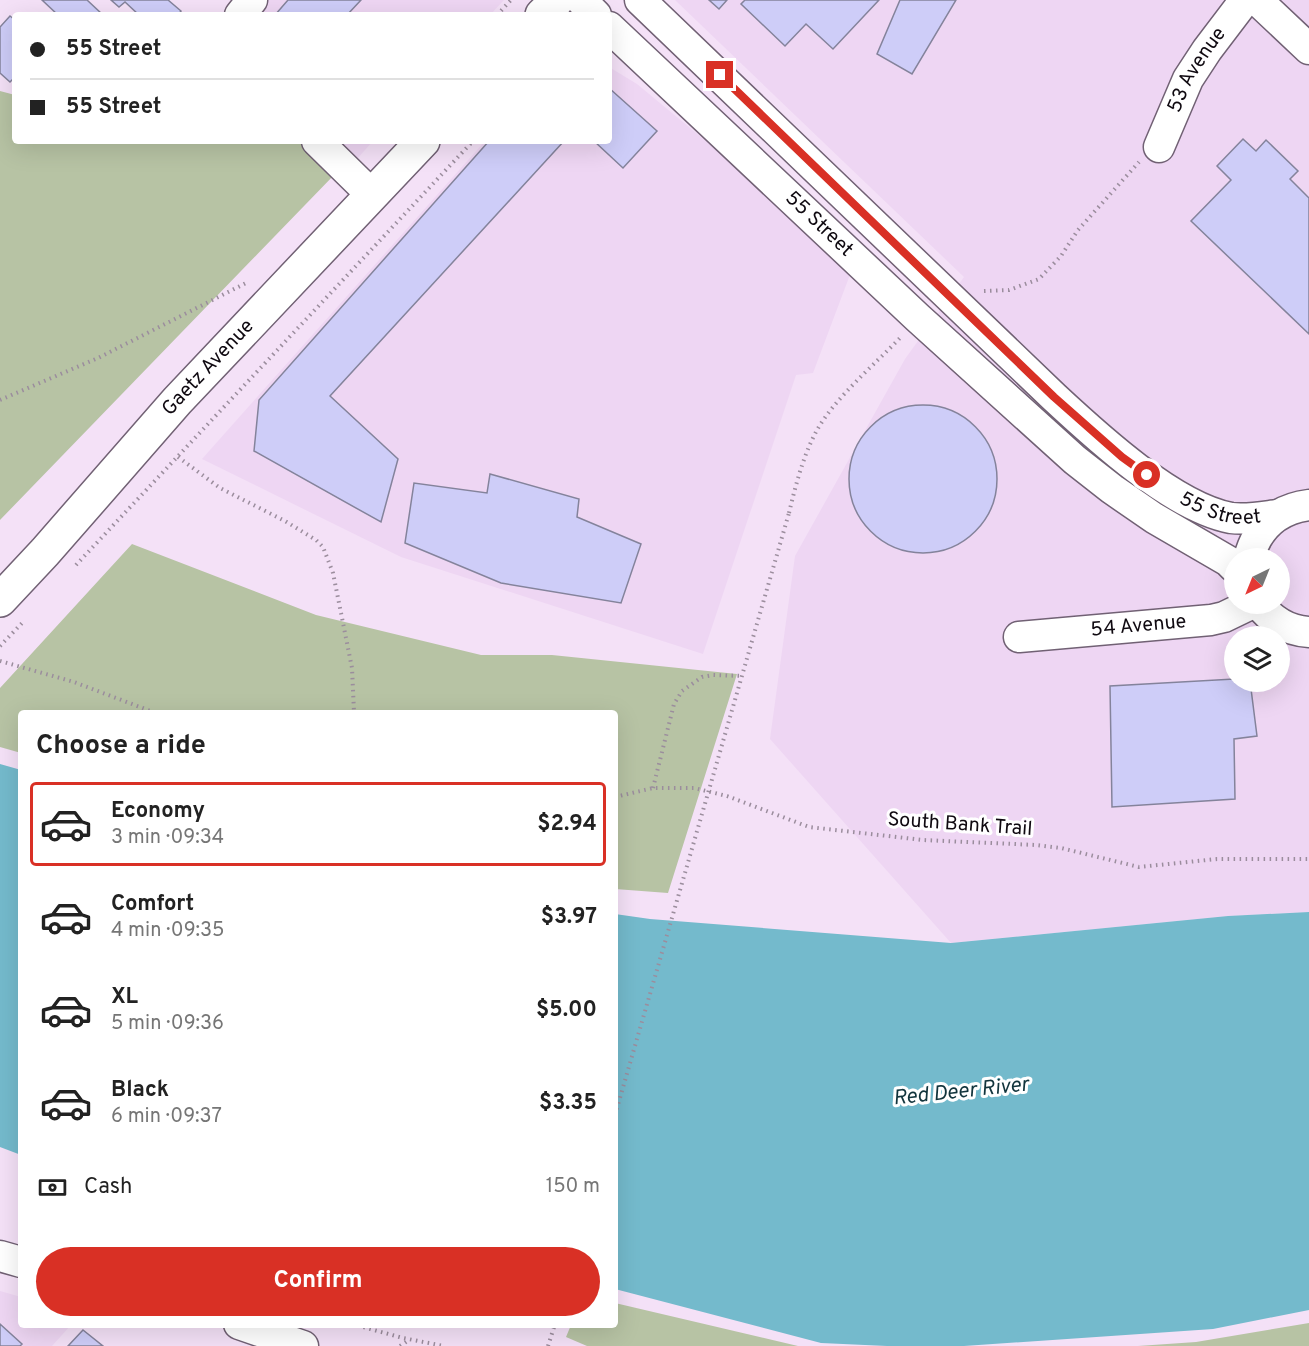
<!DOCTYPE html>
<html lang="en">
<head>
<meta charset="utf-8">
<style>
	:root { --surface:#fff; --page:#f2f2f2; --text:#222; --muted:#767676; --line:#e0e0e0; --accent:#d93025 }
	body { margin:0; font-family:Overpass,sans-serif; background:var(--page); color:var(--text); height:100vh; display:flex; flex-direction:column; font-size:22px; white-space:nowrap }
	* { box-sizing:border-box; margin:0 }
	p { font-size:20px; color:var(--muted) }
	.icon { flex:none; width:33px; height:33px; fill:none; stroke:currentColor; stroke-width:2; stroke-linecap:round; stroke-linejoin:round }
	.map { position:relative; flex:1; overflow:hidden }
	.side { position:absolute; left:18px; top:710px; width:600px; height:618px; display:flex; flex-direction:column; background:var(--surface); border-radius:6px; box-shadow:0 6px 24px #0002 }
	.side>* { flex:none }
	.hud { position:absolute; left:12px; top:12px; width:600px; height:132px; border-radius:6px; box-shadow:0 6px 24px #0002; display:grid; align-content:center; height:132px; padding:0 18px; background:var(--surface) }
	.needle { width:39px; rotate:223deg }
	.tools { position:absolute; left:1224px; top:548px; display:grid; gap:12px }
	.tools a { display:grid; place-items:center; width:66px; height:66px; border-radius:50%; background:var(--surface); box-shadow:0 6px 24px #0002; font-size:30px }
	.end { position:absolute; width:27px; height:27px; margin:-14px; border:8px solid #d93025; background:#fff; box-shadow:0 0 0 3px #fff }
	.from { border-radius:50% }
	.hud b { display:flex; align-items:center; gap:21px; height:57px; font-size:22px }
	.hud b+b { border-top:2px solid var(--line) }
	.hud i { width:15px; height:15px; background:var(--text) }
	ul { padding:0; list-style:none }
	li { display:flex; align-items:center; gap:18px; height:84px; margin:0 12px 9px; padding:0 6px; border:3px solid transparent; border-radius:6px }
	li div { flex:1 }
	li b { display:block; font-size:22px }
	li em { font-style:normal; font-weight:700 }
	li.active { border-color:var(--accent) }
	li>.icon { width:54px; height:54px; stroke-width:1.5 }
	h2 { padding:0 18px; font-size:27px; line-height:72px }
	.pay { display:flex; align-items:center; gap:15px; height:66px; padding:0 18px; font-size:22px }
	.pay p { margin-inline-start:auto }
	.button { display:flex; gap:12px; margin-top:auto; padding:12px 18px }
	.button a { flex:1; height:69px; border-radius:36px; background:var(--accent); color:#fff; font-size:24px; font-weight:700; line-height:69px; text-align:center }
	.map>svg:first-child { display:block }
</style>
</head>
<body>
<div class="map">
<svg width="1309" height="1346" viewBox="0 0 1309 1346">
	<rect width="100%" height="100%" fill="#f4e1f7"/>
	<path fill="#eed6f3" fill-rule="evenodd" d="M265,0H504L490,15H251Z
		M675,0H1309V912L1228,916L951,943L770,739L795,556L905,359L964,277ZM1234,558H1280V603H1234ZM1234,636H1280V681H1234Z
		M609,67L637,84L854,264L813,373L796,375L703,654L401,557L202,459L485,141H609Z
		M302,141H373L357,159L335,174Z
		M0,1291L21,1297V1324L71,1325L52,1346H0Z"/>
	<path fill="#b7c3a4" d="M0,91L15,95V141H302L335,174L0,520Z
		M132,544L316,615L481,655H552L737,674L668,893L615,889V712H21V753L0,747V688Z
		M615,1303L798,1346H587L566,1337L571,1325L615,1324Z
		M1309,1323V1346H1138L1196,1342Z"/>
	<path fill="#74bacc" d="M0,764L21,770V1155L0,1147Z
		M1309,912V1310L1213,1329L964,1346H887L821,1343L615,1289V914L650,919L951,943L1228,916Z"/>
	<path fill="#cecdf8" stroke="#84839b" stroke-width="1.5" d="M42,0H87L103,15H58Z
		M111,0H168L181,11L178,15H139L125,2L119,7Z
		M288,0H361L347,15H275Z
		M709,0H727L719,9Z
		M745,0H879L833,49L806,24L785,46L741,4Z
		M900,0H956L912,74L877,54Z
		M10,16L15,20V77L10,82L0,73V27Z
		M609,88L657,131L623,168L594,141H609Z
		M1243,139L1256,151L1266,140L1298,171L1290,179L1309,198V334L1191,221L1231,180L1217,166Z
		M489,141H564L330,396L398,459L381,522L254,451L259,400Z
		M849 479a74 74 0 1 1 148 0a74 74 0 1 1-148 0Z
		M490,474L579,499L577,517L641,544L621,603L501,583L405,543L414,483L487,493Z
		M1234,679V681H1250L1257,736L1234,739L1235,799L1112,807L1110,686Z
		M0,1324L22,1344L20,1346H0Z
		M83,1330L103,1346H68Z"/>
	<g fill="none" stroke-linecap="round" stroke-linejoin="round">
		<g stroke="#716174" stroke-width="33">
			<g id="minor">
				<path d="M581,0L596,15"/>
				<path id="s1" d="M640,0L1054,397C1097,437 1173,507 1231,518C1247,520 1262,517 1277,515"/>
				<path d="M1257,0L1309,49"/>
				<path d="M240,15L252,0"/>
				<path id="s2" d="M609,27L918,318L1075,460L1112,489L1154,518L1228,561L1234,567"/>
				<path d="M317,141L372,195"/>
				<path id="s3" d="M1159,147L1188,79L1207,50L1245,0"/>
				<path d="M1249,558C1257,527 1277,509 1309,505"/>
				<path d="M1258,603C1271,620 1287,631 1309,632"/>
				<path id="s4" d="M1019,637L1211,620L1224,617L1253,603"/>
				<path d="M0,1256L21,1262"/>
				<path d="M239,1324L303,1346"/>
			</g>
		</g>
		<g stroke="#716174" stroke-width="36">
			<g id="major">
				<path d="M542,15L557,0"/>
				<path id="s5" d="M0,600L45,552L177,401L423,141"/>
			</g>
		</g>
		<path stroke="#9b8d9d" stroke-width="4" stroke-dasharray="1.5 4.5" stroke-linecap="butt" d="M497,15L511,0
			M984,291L1009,290L1039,279L1061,256L1078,230L1139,162
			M0,400L98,358L246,283
			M178,457L220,488L285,521L316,540L323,547L333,573L352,668L354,712
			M789,513C796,484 803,456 817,430C835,398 874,365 900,338
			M76,565L473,141
			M0,646L24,621
			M0,661L74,682L153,712
			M653,788L674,704L682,691L702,677L713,675L743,676
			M615,797L653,788H694L727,796L809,827L923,840L1036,845L1061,848L1139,867L1217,859H1309
			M352,1324L403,1338L444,1346
			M400,1346L409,1340
			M548,1346L555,1324"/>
		<use href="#minor" stroke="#fff" stroke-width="30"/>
		<use href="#major" stroke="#fff" stroke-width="33"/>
		<path stroke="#9b8d9d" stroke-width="4" stroke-dasharray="1.5 4.5" stroke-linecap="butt" d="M615,1115L789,513"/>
	</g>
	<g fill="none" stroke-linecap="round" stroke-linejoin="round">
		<path stroke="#d93025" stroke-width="8" d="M720,75L1054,397L1122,457L1147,475"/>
	</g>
	<g text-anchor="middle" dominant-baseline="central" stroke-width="6" stroke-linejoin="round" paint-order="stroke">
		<g font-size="20" fill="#0f0910" stroke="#fff">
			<text stroke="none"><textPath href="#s3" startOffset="86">53 Avenue</textPath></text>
			<text stroke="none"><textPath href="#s2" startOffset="288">55 Street</textPath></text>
			<text stroke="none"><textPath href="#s5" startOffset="312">Gaetz Avenue</textPath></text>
			<text stroke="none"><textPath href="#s1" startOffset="778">55 Street</textPath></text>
			<text stroke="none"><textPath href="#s4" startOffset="120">54 Avenue</textPath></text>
			<text transform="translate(960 825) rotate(4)">South Bank Trail</text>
		</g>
		<g font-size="21" font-style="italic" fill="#11343c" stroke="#fff">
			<text transform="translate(961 1092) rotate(-6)">Red Deer River</text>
		</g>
	</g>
</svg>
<div class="tools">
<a><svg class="needle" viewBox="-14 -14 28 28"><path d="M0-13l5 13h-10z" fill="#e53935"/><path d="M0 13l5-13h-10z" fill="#767676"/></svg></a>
<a><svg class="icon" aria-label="layers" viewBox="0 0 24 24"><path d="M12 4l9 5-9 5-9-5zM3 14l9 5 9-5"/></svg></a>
</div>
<i class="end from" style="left:1147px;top:475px"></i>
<i class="end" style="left:720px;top:75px"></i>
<div class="hud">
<b><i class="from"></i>55 Street</b>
<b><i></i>55 Street</b>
</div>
<section class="side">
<h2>Choose a ride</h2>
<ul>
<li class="active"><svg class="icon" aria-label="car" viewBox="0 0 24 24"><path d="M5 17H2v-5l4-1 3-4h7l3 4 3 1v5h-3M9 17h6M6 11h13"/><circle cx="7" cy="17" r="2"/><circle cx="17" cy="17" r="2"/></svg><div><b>Economy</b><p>3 min · 09:34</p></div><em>$2.94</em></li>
<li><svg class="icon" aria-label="car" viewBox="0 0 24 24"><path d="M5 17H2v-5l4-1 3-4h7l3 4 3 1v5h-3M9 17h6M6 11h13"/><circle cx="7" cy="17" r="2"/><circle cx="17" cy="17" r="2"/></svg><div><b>Comfort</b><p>4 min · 09:35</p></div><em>$3.97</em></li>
<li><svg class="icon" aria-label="car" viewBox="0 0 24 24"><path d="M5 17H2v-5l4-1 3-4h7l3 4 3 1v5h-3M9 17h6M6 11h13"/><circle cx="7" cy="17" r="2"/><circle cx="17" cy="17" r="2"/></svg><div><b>XL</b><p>5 min · 09:36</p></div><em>$5.00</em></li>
<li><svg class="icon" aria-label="car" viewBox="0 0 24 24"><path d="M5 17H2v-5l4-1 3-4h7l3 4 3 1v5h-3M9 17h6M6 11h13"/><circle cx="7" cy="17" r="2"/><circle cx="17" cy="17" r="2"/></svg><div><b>Black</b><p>6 min · 09:37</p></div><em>$3.35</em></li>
</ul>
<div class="pay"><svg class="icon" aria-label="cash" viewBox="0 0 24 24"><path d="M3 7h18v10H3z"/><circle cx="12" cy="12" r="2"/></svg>Cash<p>150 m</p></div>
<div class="button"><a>Confirm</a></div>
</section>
</div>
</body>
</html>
